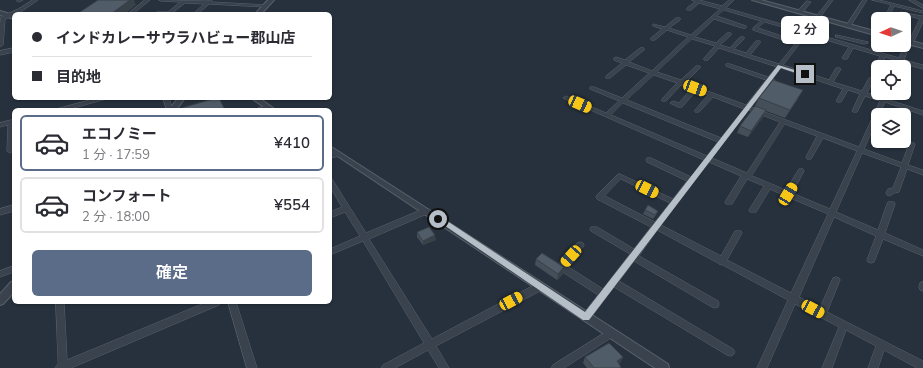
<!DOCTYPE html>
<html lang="ja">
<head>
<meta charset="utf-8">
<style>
	:root { --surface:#fff; --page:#f7f7f7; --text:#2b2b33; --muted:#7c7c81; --line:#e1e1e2; --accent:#5a6c88 }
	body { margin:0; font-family:"Nunito Sans","Noto Sans JP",sans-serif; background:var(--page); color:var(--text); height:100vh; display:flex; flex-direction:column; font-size:15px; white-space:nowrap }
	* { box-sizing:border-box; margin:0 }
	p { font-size:13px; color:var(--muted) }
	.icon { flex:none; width:22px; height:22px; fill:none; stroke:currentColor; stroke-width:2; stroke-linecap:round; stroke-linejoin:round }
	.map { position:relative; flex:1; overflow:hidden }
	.drawer { position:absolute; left:12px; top:108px; width:320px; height:196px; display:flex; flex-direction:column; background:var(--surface); border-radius:6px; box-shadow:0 1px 3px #0004 }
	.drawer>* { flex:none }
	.guide { position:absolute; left:12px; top:12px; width:320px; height:88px; border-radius:6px; box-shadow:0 1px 3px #0004; display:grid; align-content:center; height:88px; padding:0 20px; background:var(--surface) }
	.needle { width:26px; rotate:267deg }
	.controls { position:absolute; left:871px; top:12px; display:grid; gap:8px }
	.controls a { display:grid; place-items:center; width:40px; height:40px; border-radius:6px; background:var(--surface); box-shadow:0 1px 3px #0004; font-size:20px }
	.end { position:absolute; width:18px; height:18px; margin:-9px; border:5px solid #b6bec8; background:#111; box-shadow:0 0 0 2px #111 }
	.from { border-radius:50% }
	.bubble { position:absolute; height:28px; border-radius:6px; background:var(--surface); box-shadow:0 1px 3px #0004; font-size:13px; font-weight:600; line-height:28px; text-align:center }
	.car { position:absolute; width:12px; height:24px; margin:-12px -6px; border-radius:5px; box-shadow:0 0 3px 1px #0007; background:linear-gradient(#f5c518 24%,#345 0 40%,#f5c518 0 76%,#345 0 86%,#f5c518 0) }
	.guide b { display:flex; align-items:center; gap:14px; height:38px; font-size:15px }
	.guide b+b { border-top:1px solid var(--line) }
	.guide i { width:10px; height:10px; background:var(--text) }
	ul { padding:7px 0 0; list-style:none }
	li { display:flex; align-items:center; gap:12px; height:56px; margin:0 8px 6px; padding:0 12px; border:2px solid var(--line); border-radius:6px }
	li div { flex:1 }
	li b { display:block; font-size:15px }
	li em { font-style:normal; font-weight:600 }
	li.selected { border-color:var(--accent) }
	li>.icon { width:36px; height:36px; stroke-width:1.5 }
	.action { display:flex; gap:8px; margin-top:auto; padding:8px 20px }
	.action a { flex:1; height:46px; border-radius:6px; background:var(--accent); color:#fff; font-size:16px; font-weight:600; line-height:46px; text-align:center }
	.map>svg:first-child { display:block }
</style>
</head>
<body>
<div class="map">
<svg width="923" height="368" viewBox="0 0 923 368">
	<rect width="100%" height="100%" fill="#26313d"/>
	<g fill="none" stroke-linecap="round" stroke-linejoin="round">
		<g stroke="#58616b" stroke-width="1">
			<path id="minor" d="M18,0H23L19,2L17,1Z
				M33,0H38L22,11L5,19L3,45L0,47V24L1,17L18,9Z
				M145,0H150L133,14H128Z
				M159,0L207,1L211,0L212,2L266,5L268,6L266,7L209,4L198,14H193L204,4L185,3L171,14H156L155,13L157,12H168L180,2L161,1Z
				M692,0H699L722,6L729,0H734L726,8L805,31L829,0H833L809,32L899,58L906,42L909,41L920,19L899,13L901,12L921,16H923V22L913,43L910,44L904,60L923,65V69L902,63L901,67H895L898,61L885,57L881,67H878V70H875L874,69L880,56L853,48L847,59H843L842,58L849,47L807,34L783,65L829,80L836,68H840L841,69L833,82L862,91L869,78H873L874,79L867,93L881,97L883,93H889L886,99L923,111V115L885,102L879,115H878V117L864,149L902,163L909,144L910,143H914L915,144L908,165L923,170V175L907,169L899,192L894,193L890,196L887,195L886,193L888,189L893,188L901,167L862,153L836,212L878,230L887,204L888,202H894L895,204L885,233L923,250V256L883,239L874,262L871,263L868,262L867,260L876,236L834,217L799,297L820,308L833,278L836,277L839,278L840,280L827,312L923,361V368H917L884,350L878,368H868L876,346L846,330L832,368H822L839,327L795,304L767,368H757L788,300L723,265L719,264L718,263L657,230L639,256L718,301L719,304L718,307L715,308L712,307L634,261L619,281L733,349L735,352L733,355L730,356L727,355L614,287L589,320L586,321L583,320L582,317L583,314L598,295L558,269L557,267L558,265L577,243L580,242L583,243L584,245L583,247L567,266L603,289L630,254L591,231L590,229L591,227H597L634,249L651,227L597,199L596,197L597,195L618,174H620L673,199L687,181L647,162L646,160L647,158H651L691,177L704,160L563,98L566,96L568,97L606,113L619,101L590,89V87H594L622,98L649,73L626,65L610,78H606V76L622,63L614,60V58L616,57L625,60L640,48H644V50L629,62L652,71L688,37L667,30L655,40H651V38L662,29L653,26V24L665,27L676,18H680V20L669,28L691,35L720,9L699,3L691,10H687V8L695,2ZM724,10L761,21L753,28V30L795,44L779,64L750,55L760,43V41H756L746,53L734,49L744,39V37H740L730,48L720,45L731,35V33H727L716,43L695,37L714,19L742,28H746V26L717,16ZM765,22L803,33L797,41L758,28ZM692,39L715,46L704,58V60H708L719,48L777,67L768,77L730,64H726V66L766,80L746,105L685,83L700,68V66H696L681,80L657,72ZM781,68L843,89L836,101L837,102H841L848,90L860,94L852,111L853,112H857L865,96L880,101L859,147L751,107L771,82H775L776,81L773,79ZM654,75L677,83L662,99V101H666L681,85L691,89L679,103L673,101L670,103L678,107H682L696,91L708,95L695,110V112H699L713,97L744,109L721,138L627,100ZM623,103L718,142L707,156L611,115ZM749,110L780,122L747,173L712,158ZM785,124L817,136L806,157L807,159H811L823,138L857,151L830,209L792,193L804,171L803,169H799L786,190L752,176ZM709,162L741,176L725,202L726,204H732L747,179L764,186L749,210L750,212H756L770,189L783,195L784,197H788L828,214L791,293L727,260L742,233L741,231H735L721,256L661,225ZM621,179L670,203L655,222L605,196Z
				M863,0H867L850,27H846V26Z
				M872,0H879L923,11V13L894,6L890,15H886V14L891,5Z
				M909,0H914L923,5V8Z
				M807,1L811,2L802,13H798V11Z
				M836,35L868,42V43L864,44L836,37Z
				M14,48V52L0,55V51Z
				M97,98H107L106,99L66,110H56L57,109Z
				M163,98H169L173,110H167Z
				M268,105L271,107C267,111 261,110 255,110L256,109Z
				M11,120H14L13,151L10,153L7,151L8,125L0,127V123Z
				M904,122L908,123L909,124L908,125L904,126Z
				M338,152H340L341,154L340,156L330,158V154Z
				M330,179H332L366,233L423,209H429L430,211L429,213L369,239L432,339L536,284L539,283L542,284L543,287L542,290L436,346L449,368H439L428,350L395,368H381L383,365L424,343L363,241L330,255V249L360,236L345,212L330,218V212L342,207L330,187Z
				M14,205V211L0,215V209Z
				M14,266V272L0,277V271Z
				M923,282V291L920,290L919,287L920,283Z
				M56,302H64L67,360L207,302H220L219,305L71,368H55L58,364Z
				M228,302H236L257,368H247Z
				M611,329L614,330L616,333L614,336L564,368H551L553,365Z"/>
		</g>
		<g stroke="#58616b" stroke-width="2">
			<path id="tertiary" d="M268,0H274L261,14H255Z
				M752,0H761L878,32V36Z
				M0,11L14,15V19L0,15Z
				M904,39L923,44V48L904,43Z
				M178,98H185L176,110H169Z
				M251,98H259L276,110H268Z
				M330,146L668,364L669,368H655L330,151Z
				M14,281V292L3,304L0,305V294L11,282Z"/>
		</g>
		<use href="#minor" fill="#3a434d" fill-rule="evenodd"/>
		<use href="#tertiary" fill="#3a434d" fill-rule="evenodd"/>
	</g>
	<path fill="#454f59" d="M759,98L798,99L785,118L766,111L763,117L748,137L737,133L740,126L755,106Z
		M645,210L658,211L656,215L653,219L643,214Z
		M417,232L436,240L423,245L417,237Z
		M536,259L564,267L563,274L557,280L535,265Z
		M585,357H623L620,363L619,364L621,368H587L583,363Z"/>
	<path fill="#384048" d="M130,0H134L136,5L125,14H111Z
		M803,90L798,99L785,118L790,110Z
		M766,110L763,117L748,137L751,131Z
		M435,235L436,240L423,245V241Z
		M564,267L563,274L557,280L558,274Z
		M623,357L620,363L614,367L617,361Z"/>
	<path fill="#505c67" stroke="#384048" d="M98,0H130L111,14H77Z
		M773,80L803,90L790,110L759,98Z
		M216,98H219L225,110H178V109Z
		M755,106L766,110L751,131L740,126Z
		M648,205L658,211L655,215L645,210Z
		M429,227L435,235L423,241L417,232Z
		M542,253L564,267L558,274L536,259Z
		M609,343L623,357L617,361L621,367L619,368H594L585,357Z"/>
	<path fill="#b6bec8" d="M778,65L808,74L805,76L781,68L589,320H583L435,219L436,217H441L585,312Z"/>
</svg>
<div class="controls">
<a><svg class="needle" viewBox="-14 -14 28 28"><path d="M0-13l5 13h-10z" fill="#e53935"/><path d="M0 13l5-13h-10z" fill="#7c7c81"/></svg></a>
<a><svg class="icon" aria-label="locate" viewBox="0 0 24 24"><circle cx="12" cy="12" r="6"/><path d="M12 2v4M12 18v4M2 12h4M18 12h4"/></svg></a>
<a><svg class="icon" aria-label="layers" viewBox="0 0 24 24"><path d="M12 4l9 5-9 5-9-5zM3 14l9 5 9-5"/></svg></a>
</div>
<i class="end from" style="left:438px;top:219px"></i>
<i class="end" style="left:805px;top:74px"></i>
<div class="bubble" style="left:781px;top:16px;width:48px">2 分</div>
<i class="car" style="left:695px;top:88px;rotate:110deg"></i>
<i class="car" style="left:580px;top:104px;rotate:114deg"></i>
<i class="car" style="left:647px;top:189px;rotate:116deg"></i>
<i class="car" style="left:788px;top:194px;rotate:31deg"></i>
<i class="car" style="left:571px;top:256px;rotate:222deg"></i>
<i class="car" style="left:511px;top:301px;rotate:62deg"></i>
<i class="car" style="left:813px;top:309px;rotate:118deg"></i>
<div class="guide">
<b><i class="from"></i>インドカレーサウラハビュー郡山店</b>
<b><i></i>目的地</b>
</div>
<section class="drawer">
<ul>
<li class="selected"><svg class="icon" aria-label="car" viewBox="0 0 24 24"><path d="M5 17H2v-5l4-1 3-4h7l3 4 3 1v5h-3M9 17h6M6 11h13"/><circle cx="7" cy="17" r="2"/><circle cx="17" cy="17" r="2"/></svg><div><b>エコノミー</b><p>1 分 · 17:59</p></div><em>¥410</em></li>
<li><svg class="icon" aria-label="car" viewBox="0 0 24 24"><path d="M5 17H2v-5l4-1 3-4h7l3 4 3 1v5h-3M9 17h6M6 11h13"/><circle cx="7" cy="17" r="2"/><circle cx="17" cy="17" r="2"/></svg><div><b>コンフォート</b><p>2 分 · 18:00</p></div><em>¥554</em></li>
</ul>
<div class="action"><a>確定</a></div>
</section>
</div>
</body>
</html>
